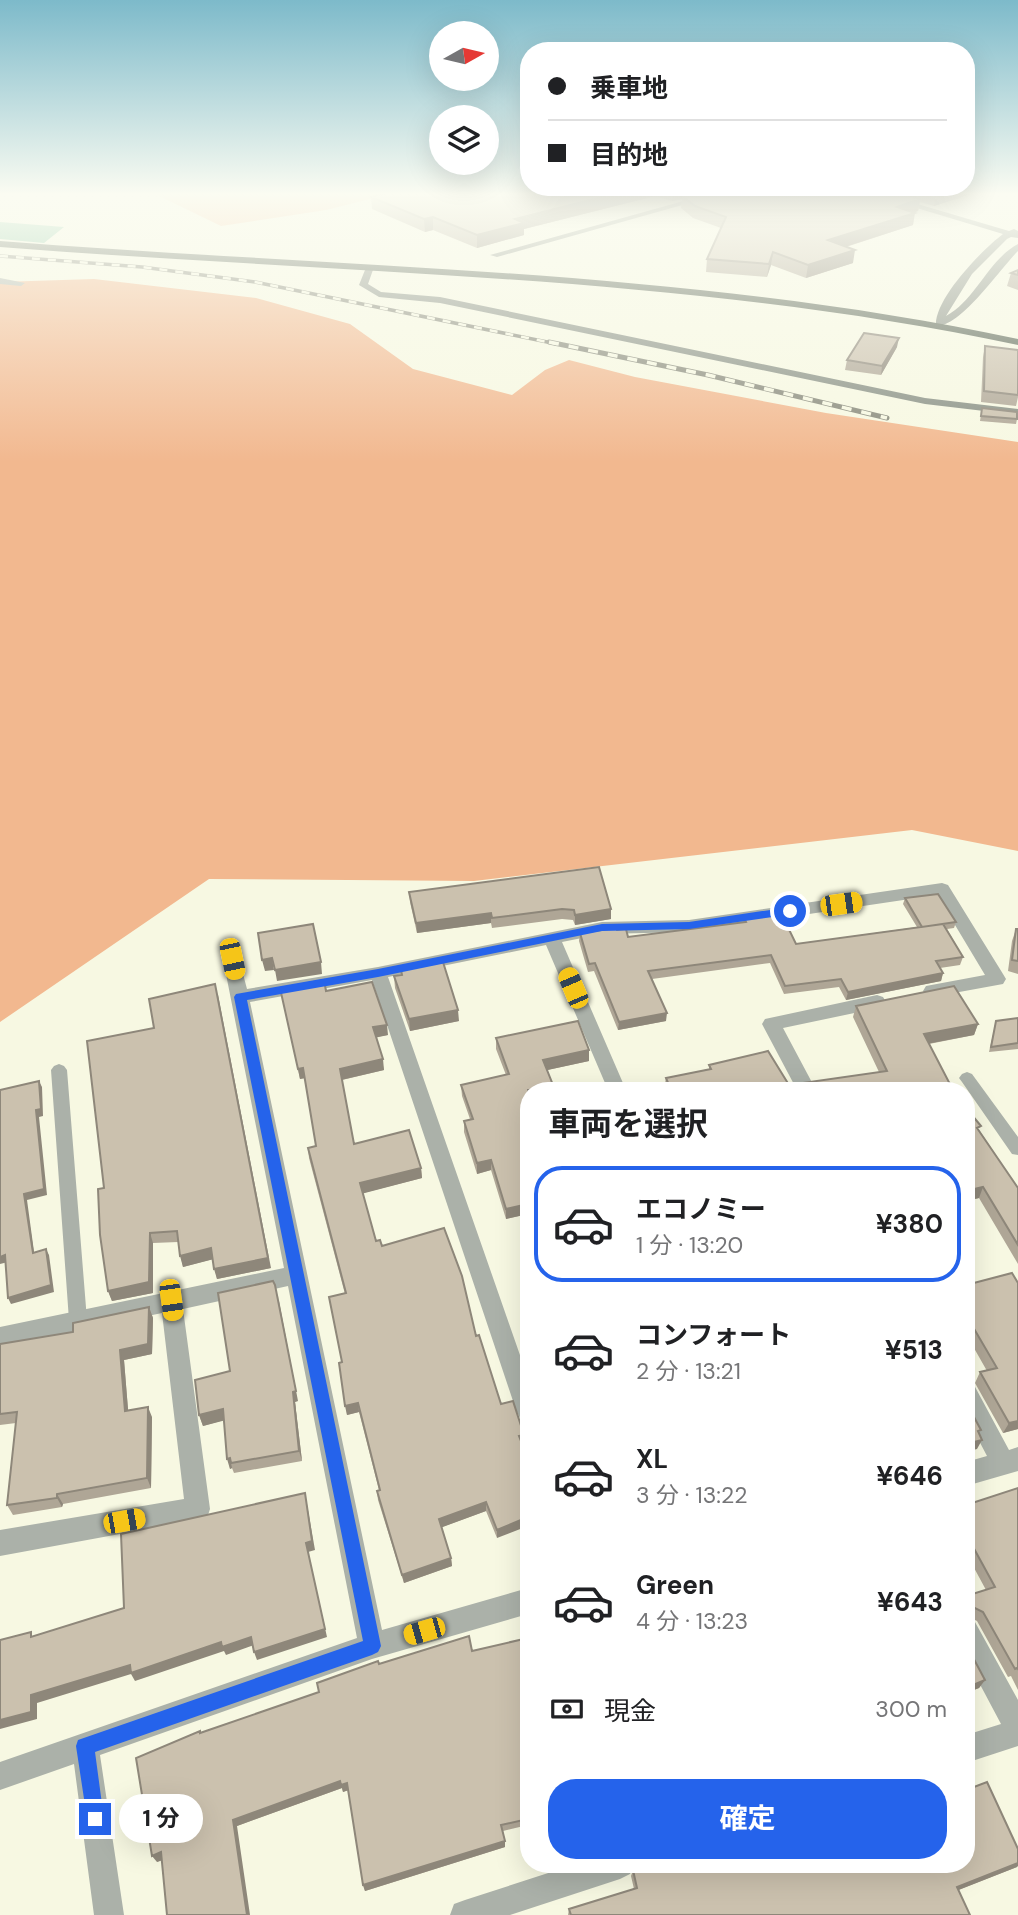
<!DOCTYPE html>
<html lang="ja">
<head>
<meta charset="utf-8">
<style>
	:root { --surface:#fff; --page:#f6f6f6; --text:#202124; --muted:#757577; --line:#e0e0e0; --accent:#2563eb }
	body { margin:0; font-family:"DM Sans","Noto Sans JP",sans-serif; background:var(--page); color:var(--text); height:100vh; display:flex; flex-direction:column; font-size:26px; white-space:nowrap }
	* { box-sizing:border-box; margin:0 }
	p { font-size:23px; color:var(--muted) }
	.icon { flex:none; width:38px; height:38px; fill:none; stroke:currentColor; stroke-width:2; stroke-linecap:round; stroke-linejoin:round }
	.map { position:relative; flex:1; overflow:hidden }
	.side { position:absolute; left:520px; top:1082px; width:455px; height:791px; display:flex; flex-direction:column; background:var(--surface); border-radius:28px; box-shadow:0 7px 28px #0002 }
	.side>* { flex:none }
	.guide { position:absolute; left:520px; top:42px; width:455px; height:154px; border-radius:28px; box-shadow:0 7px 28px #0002; display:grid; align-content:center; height:154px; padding:0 28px; background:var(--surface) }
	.needle { width:46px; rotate:82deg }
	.fabs { position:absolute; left:429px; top:21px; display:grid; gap:14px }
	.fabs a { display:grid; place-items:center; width:70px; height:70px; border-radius:50%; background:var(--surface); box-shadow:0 7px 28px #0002; font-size:35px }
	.end { position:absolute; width:32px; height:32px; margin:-16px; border:9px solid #2563eb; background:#fff; box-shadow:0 0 0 4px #fff }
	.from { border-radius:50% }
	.bubble { position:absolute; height:49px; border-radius:24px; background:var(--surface); box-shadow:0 7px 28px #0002; font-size:23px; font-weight:700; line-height:49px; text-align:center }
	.car { position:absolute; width:21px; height:42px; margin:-21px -10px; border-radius:9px; box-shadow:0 0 5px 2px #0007; background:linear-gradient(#f5c518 24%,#345 0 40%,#f5c518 0 76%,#345 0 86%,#f5c518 0) }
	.guide b { display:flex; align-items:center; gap:24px; height:66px; font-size:26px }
	.guide b+b { border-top:2px solid var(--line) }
	.guide i { width:18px; height:18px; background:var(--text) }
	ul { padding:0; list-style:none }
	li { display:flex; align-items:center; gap:21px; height:116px; margin:0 14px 10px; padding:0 14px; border:4px solid transparent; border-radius:28px }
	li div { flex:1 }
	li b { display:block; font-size:26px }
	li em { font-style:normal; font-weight:700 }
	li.active { border-color:var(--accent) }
	li>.icon { width:63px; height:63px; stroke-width:1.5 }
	h2 { padding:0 28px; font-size:32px; line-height:84px }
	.pay { display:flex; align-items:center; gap:18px; height:77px; padding:0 28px; font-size:26px }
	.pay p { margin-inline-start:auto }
	.cta { display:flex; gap:14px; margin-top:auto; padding:14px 28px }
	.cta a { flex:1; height:80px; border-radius:28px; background:var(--accent); color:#fff; font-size:28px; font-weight:700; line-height:80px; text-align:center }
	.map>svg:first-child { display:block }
</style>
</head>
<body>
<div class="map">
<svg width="1018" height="1915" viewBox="0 0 1018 1915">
	<rect width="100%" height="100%" fill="#f7f8e2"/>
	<path fill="#f6c19c" d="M153,193H394L326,210L221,226Z"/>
	<path fill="#f2b88f" d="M94,279L256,298L350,324L413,369L512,395L545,370L569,360L635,377L826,413L1018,442V851L912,830L474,881L209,879L0,1022V282Z"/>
	<path fill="#7dc29e" d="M0,222L64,227L44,243L0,239Z"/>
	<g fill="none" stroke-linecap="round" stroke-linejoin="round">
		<path fill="#abb1a9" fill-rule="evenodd" d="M59,1064L64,1066L67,1070L87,1320L84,1326L78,1328L72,1326L69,1320L51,1070L54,1066Z
			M967,1072L972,1074L1018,1137V1155L1012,1154L962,1082L959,1078L962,1074Z"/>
		<path fill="#abb1a9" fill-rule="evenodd" d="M0,278L25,283L21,286L0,284Z
			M942,883L948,885L1003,974L1006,979L1003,984L932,997L926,996L923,991L926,986L985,975L937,895L689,932L602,934L562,942L626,1090H608L546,945L388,977L528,1378V1421L520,1418L516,1410L372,980L250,1002L382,1630L528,1588V1614L372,1659L100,1755L124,1915H94L74,1764L0,1790V1762L357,1638L288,1286L183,1309L210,1509L207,1518L0,1556V1530L184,1499L162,1313L0,1347V1327L284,1268L223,959L226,955H238L247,989L378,967L602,922L689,920Z
			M877,995L883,997L886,1002L883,1007L783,1028L816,1090H797L762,1024L765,1019Z
			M966,1382L974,1385L1009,1450L1018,1447V1471L966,1486V1462L987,1456L966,1416Z
			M966,1618L975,1622L1018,1700V1746L966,1763V1735L1001,1724L966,1658Z
			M576,1864H635L630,1874L620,1879L510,1915H450L454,1904L465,1900Z"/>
		<path fill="#888f84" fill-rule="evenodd" d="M712,193H725L497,257L490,255Z
			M867,193H880L1009,231L1014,229L1018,231V238L1011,237L1007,239L972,274L946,316C976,300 988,260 1018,244V251C999,270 961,327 936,326C934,299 982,250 1003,234Z
			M367,265L374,267L368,284L381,292L440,297L925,398L1018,409V415L925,404L440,303L379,297L359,285Z"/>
		<path fill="#586353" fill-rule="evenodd" d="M0,241C339,268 684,268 1018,339V345C684,274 339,274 0,247Z"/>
		<g stroke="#88897b" stroke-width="3.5">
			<path id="rail-far1" d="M0,256L142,267L255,282L557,344"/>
		</g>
		<g stroke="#88897b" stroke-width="5">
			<path id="rail" d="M549,342L708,375L887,418"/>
		</g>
		<use href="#rail-far1" stroke="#f7f8e2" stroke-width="2.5" stroke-dasharray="8" stroke-linecap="butt"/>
		<use href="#rail" stroke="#f7f8e2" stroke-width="3.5" stroke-dasharray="10" stroke-linecap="butt"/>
	</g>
	<path fill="#afa696" d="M387,193H974L934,206L920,202L918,211L914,212L913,225L846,247L853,263L806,278L771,265L767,277L706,272L707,259L721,228L693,218L681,208L682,199L672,201L655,196L524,229V235L477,248L433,230L425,232L372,209L371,197Z
		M1018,270V290L1007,286L1011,273Z
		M985,346L1018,350V397L1016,406L981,402L983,357Z
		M897,347L881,375L845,370L847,360Z
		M982,408L1017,419L1016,424L980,421Z
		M409,892L611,909V919L575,925L573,920L562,919L492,928L491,923L417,933L410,902Z
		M905,898L956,922L954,928L947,929L963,957L960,965L940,968L943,973L941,981L846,1000L839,987L784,994L770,963L652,979L666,1021L618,1030L594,971L588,972L579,941L580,933L617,930L628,937L743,922L744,918L796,944L917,927L903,904Z
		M1016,929H1018V974L1008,971L1012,941Z
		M401,970L459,1021L410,1031L395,988L394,976L401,975Z
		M280,988L326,991L388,1035L376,1037L384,1070L342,1080L354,1144L421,1168L422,1178L363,1193L376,1241L476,1336L501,1404L524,1444L523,1445L497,1538L486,1511L442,1527L451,1558L452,1566L404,1583L378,1500L377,1491L379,1490L359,1412L347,1415L342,1362L345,1294L309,1158L308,1148L316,1146L305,1078L300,1079Z
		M856,1006L978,1024L974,1035L929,1044L953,1090L664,1089L666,1078L709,1069V1065L789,1085L879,1072L853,1017Z
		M1018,1018V1049L989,1052L996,1021Z
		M496,1038L589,1061L547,1070L528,1090V1214L506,1219L491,1170L477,1174L464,1132V1121L470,1119L462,1096L461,1085L506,1075L496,1049Z
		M966,1108L979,1130L1018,1188V1264L979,1198L966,1201Z
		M98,1189L271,1268L217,1279L213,1259L183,1267L178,1242L153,1243V1293L112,1301L108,1291Z
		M1018,1283V1429L1003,1433L975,1383L980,1372L987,1371L966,1334V1285Z
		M149,1307L153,1318L152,1354L124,1360L128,1410L152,1417L151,1488L63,1504L62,1507L13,1515L7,1505L16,1423L0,1425V1344L73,1332Z
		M298,1401L295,1402L302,1461L234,1473L232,1468L230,1469L224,1420L203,1426L199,1415Z
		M1018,1488V1690L1011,1676L1008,1677L977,1621L969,1617V1650L985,1680L979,1688L966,1693V1596L986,1590L966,1553V1505Z
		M528,1638V1825L503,1831L505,1847L365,1891L363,1885L348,1790L343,1792L342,1788L237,1826L157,1862L201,1733L319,1692L379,1664L472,1651Z
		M1017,1867L958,1890L970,1915H568L569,1909L634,1889L631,1876L633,1870Z"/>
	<path fill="#8e877a" d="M618,193H655V196L524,229V235L477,248V235L515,219Z
		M673,193H701L682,196V199L672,201Z
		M938,193H974L934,206L936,194Z
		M920,199L918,211L900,218L915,213L913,225L826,253L828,240L897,207Z
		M433,217V230L425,232L424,219Z
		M855,250L853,263L806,278L808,265Z
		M773,252L771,265L767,277L769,264Z
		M899,338L897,347L881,375L882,366Z
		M611,909V919L575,925V915Z
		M491,913V923L417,933L416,923Z
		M272,958L274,970L265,971L262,960Z
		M321,962L322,974L277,981L275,970Z
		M943,973L941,981L846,1000L848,992Z
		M218,995L271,1268L217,1279L214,1269Z
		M458,1010L459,1021L410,1031L409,1019Z
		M667,1013L666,1021L618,1030L619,1022Z
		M978,1024L974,1035L921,1045L924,1034Z
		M387,1025L388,1035L374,1038L373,1027Z
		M589,1050V1061L543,1071V1060Z
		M383,1059L384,1070L341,1080L340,1069Z
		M303,1068L305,1078L300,1079L298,1069Z
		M39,1081L42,1087L43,1116L39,1117L47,1195L27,1200L35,1259L33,1253L24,1194Z
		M491,1160V1170L477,1174V1163Z
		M421,1168L422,1178L361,1194L360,1183Z
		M983,1187L979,1198L966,1201V1191Z
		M528,1204V1214L506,1219V1209Z
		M150,1233L153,1243V1293L112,1301L108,1291Z
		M211,1248L214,1259L183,1267L180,1256Z
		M46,1249L49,1255L54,1292L11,1304L8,1298Z
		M5,1255L8,1262L0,1264V1257Z
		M278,1296L298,1401L295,1402L302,1461L299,1451Z
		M149,1307L153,1318L152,1354L124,1360L129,1421L125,1411L120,1350Z
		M358,1403L359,1412L347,1415L345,1406Z
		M148,1407L152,1417L151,1488L147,1478Z
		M223,1409L226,1420L203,1426L199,1415Z
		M1018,1421V1429L1003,1433L1009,1423Z
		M524,1435V1444L519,1446V1436Z
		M982,1440L977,1449L966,1452V1444Z
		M230,1458L232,1468L230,1469L227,1459Z
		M305,1493L315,1550L308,1552L327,1637L257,1660L254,1652L306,1543Z
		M57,1494L63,1504L62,1507L57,1498Z
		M486,1502V1511L440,1528L439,1519Z
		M528,1517V1526L497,1538V1530Z
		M451,1558L452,1566L404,1583L402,1575Z
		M251,1637L254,1645L226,1655L224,1651L135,1681L131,1674L37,1703V1719L0,1729V1720L31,1695L130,1665L221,1642Z
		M985,1680L979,1688L966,1693V1688Z
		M340,1781L347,1783L349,1790L343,1792L342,1788L237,1826L250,1915H247L233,1820Z
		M505,1841V1847L365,1891L363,1885Z
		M161,1852L166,1859L157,1862L152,1856Z
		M1018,1863V1866L1017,1867L951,1893L957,1887Z"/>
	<path fill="#cbc1ae" stroke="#8e877a" stroke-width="2" d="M387,193H618L515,219L524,223L477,235L433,217L424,219L371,197Z
		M691,193H901L920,199L897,207L915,213L828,240L855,250L808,265L773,252L769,264L707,259L726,217L695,206L682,196Z
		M1018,270V275L1011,273Z
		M864,333L899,338L882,366L847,360Z
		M985,346L1018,350V395L984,391Z
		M982,408L1017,412V419L981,416Z
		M599,867L611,909L575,915L574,910L562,909L492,918L491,913L416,923L409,892Z
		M938,894L956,922L922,927L905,898Z
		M781,913L796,944L943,924L963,957L936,961L943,973L848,992L841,979L785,986L771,955L648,971L667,1013L619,1022L595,963L589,964L580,933L616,928L617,930L626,929L628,937L746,922L744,918Z
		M313,924L321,962L275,970L272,958L262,960L258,933Z
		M1016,929H1018V961L1012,960Z
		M443,962L458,1010L409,1019L394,976L402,975L401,970Z
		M324,980L326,991L372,982L387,1025L373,1027L383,1059L340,1069L354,1144L409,1130L421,1168L360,1183L376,1241L380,1240L382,1246L444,1228L462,1276L476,1336L479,1335L501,1404L513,1401L524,1435L519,1436L528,1459V1517L497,1530L486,1502L439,1519L451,1558L402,1575L377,1491L380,1490L358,1403L345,1406L339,1363L342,1362L329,1297L346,1293L308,1148L316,1146L303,1068L298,1069L280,988Z
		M215,984L268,1258L214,1269L211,1248L180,1256L177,1231L150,1233L149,1282L108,1291L100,1235L98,1189L104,1188L87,1041L154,1028L149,999Z
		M954,986L978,1024L924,1034L953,1090H671L666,1078L711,1069L709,1065L768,1051L789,1085L887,1071L856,1006Z
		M1018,1018V1043L991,1047L996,1021Z
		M578,1021L589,1050L543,1060L555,1090H528V1204L506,1209L491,1160L477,1163L464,1121L473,1119L461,1085L509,1074L496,1038Z
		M39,1081L41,1109L36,1110L44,1189L24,1194L33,1253L46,1249L51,1285L8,1298L5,1255L0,1257V1090Z
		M966,1108L981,1126L977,1128L1018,1188V1245L983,1187L966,1191Z
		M1012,1273L1018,1283V1421L1009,1423L980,1372L997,1368L966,1315V1285Z
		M273,1281L275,1285L296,1391L293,1392L299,1451L231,1463L230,1458L227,1459L223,1409L199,1415L195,1380L230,1371L218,1293Z
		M149,1307L148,1344L120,1350L125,1411L148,1407L147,1478L57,1494V1498L7,1505L17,1412L0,1414V1344L73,1332V1323Z
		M968,1375V1406L981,1430L978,1431L982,1440L966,1444V1376Z
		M1018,1488V1669L1017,1668L1015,1669L983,1612L973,1607L969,1609V1650L985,1680L966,1688V1596L995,1587L966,1534V1505Z
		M305,1493L312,1541L306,1543L325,1629L254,1652L251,1637L222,1647L221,1642L131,1673L130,1665L31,1695V1712L0,1720V1640L31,1632V1637L124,1608L121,1534Z
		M469,1636L472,1651L528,1638V1819L501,1825L505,1841L363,1885L347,1783L341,1785L340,1781L233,1820L247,1915H167L161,1852L152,1856L136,1758L200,1731V1733L319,1692L317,1683L378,1661L379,1664Z
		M987,1782L1018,1849V1863L957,1887L970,1915H571L569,1909L637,1888L633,1870L636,1865L641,1864H966V1790Z"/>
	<linearGradient id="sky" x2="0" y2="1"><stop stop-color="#7dbaca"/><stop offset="0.42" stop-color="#fbfcf2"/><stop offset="1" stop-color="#fbfcf2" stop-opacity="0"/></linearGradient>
	<rect width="1018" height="462" fill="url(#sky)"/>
	<path fill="#2563eb" d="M790,907L794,908V914L689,929L602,931L378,977L247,1000L381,1646L378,1652L372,1655L95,1752L104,1819L102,1825L95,1828L88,1825L76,1746L78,1740L363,1641L234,997L236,994L378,969L602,924L689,922Z"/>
</svg>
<div class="fabs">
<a><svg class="needle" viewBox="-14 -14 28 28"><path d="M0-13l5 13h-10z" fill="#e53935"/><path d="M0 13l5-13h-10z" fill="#757577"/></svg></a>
<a><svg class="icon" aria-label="layers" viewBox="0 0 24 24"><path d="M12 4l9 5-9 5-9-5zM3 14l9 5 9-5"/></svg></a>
</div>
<i class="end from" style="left:790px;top:911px"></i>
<i class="end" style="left:95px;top:1819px"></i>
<div class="bubble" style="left:119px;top:1794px;width:84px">1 分</div>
<i class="car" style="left:841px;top:904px;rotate:82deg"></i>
<i class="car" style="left:232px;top:959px;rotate:168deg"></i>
<i class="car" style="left:573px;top:988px;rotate:337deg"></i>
<i class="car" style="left:171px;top:1300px;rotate:172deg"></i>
<i class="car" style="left:124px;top:1521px;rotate:80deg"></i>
<i class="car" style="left:424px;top:1631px;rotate:254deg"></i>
<div class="guide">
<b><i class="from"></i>乗車地</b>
<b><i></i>目的地</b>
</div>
<section class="side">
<h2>車両を選択</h2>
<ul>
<li class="active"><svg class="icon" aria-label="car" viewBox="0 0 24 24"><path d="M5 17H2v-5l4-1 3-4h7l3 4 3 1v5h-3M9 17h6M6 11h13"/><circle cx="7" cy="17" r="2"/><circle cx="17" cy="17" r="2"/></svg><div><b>エコノミー</b><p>1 分 · 13:20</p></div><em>¥380</em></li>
<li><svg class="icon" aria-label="car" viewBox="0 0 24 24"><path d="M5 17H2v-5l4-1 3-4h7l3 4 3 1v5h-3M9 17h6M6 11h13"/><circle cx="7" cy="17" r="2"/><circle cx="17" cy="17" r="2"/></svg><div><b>コンフォート</b><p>2 分 · 13:21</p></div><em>¥513</em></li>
<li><svg class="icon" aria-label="car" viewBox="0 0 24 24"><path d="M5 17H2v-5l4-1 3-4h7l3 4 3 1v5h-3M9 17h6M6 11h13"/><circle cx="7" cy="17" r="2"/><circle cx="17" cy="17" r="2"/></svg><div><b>XL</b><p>3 分 · 13:22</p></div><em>¥646</em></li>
<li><svg class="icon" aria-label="car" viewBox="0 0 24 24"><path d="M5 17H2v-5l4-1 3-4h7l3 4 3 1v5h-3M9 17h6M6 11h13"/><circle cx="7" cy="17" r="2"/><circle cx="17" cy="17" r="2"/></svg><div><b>Green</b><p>4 分 · 13:23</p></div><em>¥643</em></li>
</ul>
<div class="pay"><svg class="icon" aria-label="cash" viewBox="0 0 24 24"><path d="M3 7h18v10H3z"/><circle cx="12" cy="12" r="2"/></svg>現金<p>300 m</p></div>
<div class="cta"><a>確定</a></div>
</section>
</div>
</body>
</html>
